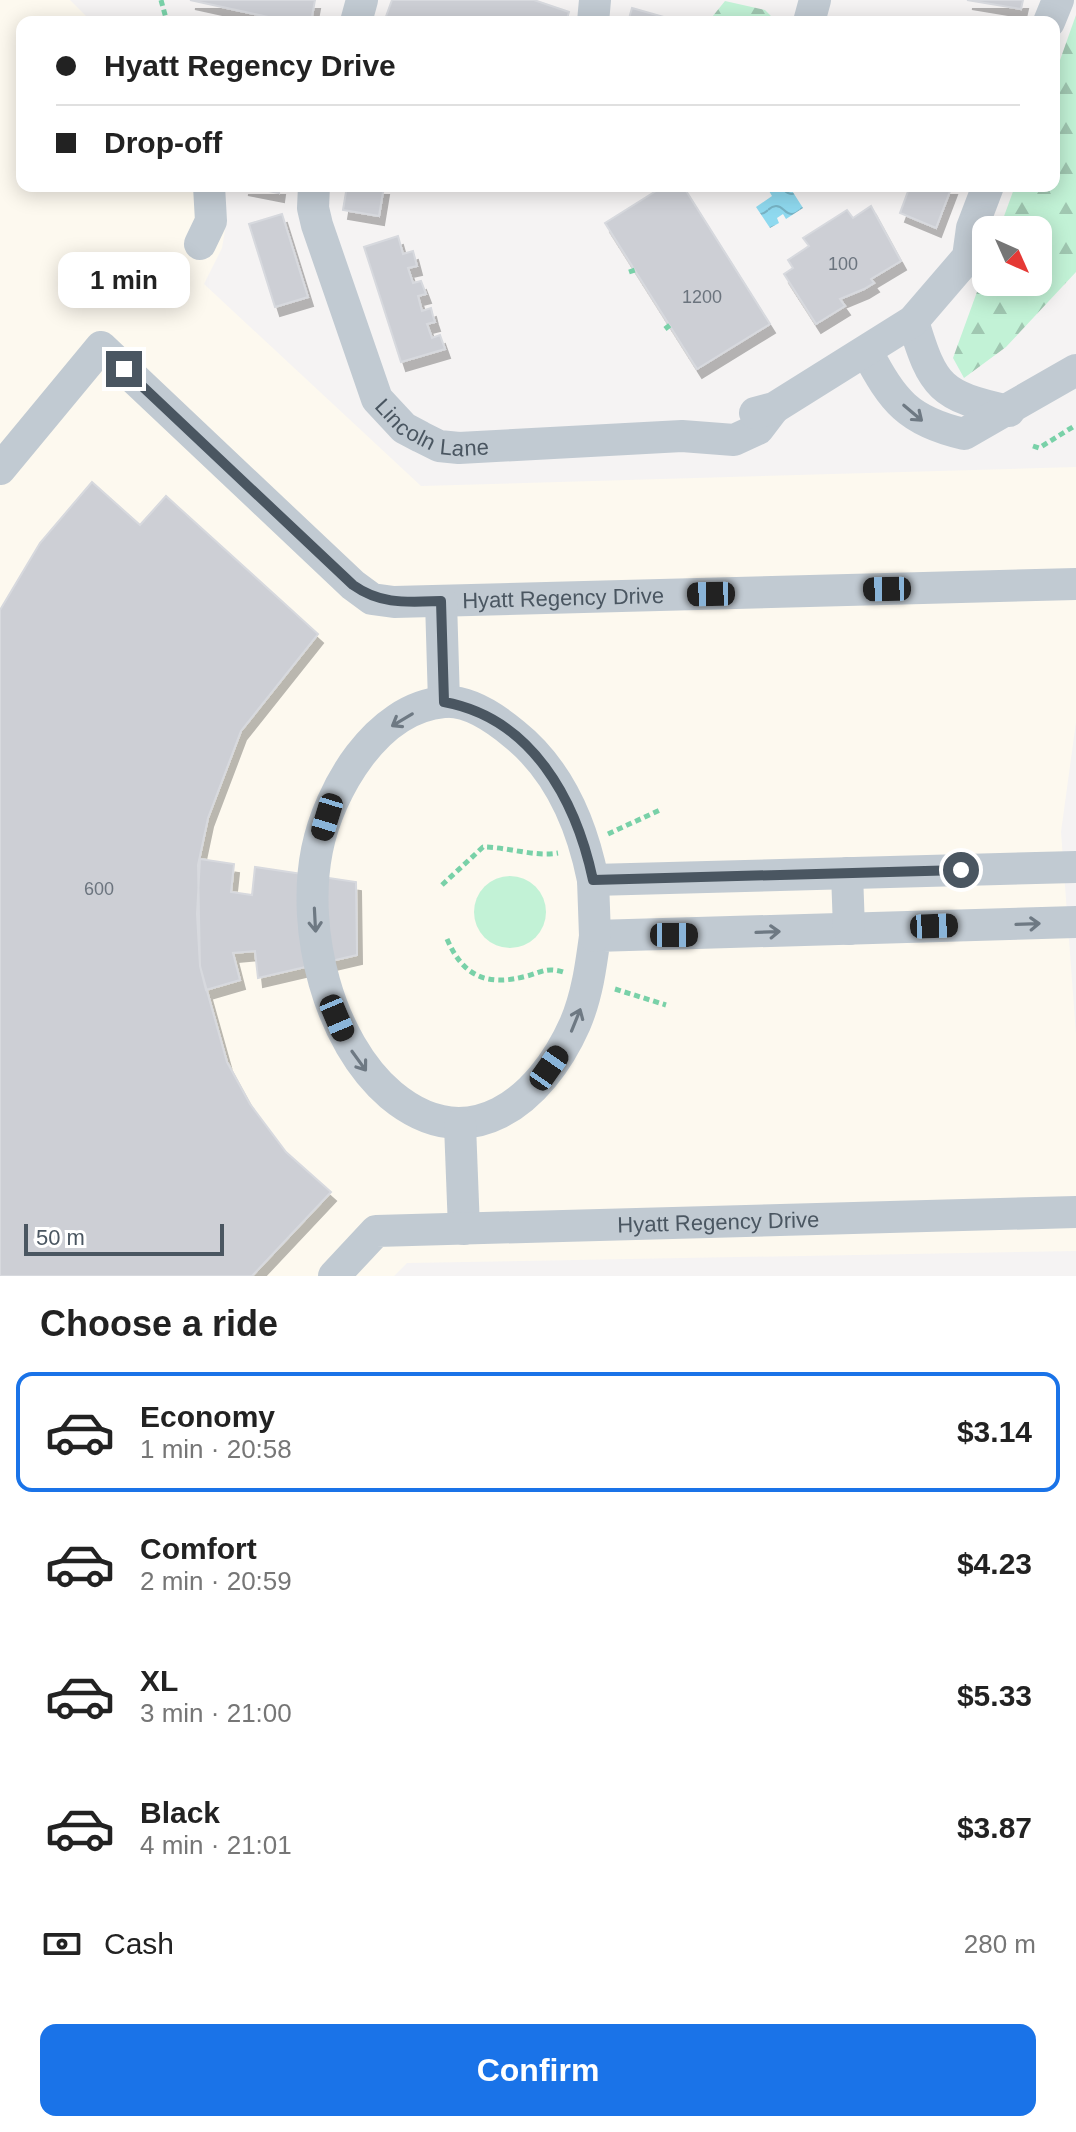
<!DOCTYPE html>
<html lang="en">
<head>
<meta charset="utf-8">
<style>
	:root { --surface:#fff; --page:#f6f6f6; --text:#222; --muted:#767676; --line:#e0e0e0; --accent:#1a73e8 }
	body { margin:0; font-family:Arial,sans-serif; background:var(--page); color:var(--text); height:100vh; display:flex; flex-direction:column; font-size:30px; white-space:nowrap }
	* { box-sizing:border-box; margin:0 }
	p { font-size:26px; color:var(--muted) }
	.icon { flex:none; width:44px; height:44px; fill:none; stroke:currentColor; stroke-width:2; stroke-linecap:round; stroke-linejoin:round }
	.map { position:relative; height:1276px; overflow:hidden }
	.sheet { display:flex; flex-direction:column; background:var(--surface); flex:1 }
	.sheet>* { flex:none }
	.top-card { position:absolute; left:16px; top:16px; width:1044px; height:176px; border-radius:16px; box-shadow:0 4px 20px #0003; display:grid; align-content:center; height:176px; padding:0 40px; background:var(--surface) }
	.needle { width:52px; rotate:135deg }
	.tools { position:absolute; left:972px; top:216px; display:grid; gap:16px }
	.tools a { display:grid; place-items:center; width:80px; height:80px; border-radius:16px; background:var(--surface); box-shadow:0 4px 20px #0003; font-size:40px }
	.scale { position:absolute; left:24px; bottom:20px; width:200px; box-sizing:border-box; padding-left:8px; border:4px solid #4a5661; border-top:0; font-size:22px; line-height:28px; white-space:nowrap; color:#4a5661; -webkit-text-stroke:6px #fff; paint-order:stroke }
	.end { position:absolute; width:36px; height:36px; margin:-18px; border:10px solid #4a5661; background:#fff; box-shadow:0 0 0 4px #fff }
	.from { border-radius:50% }
	.bubble { position:absolute; height:56px; border-radius:16px; background:var(--surface); box-shadow:0 4px 20px #0003; font-size:26px; font-weight:700; line-height:56px; text-align:center }
	.car { position:absolute; width:24px; height:48px; margin:-24px -12px; border-radius:10px; box-shadow:0 0 6px 2px #0007; background:linear-gradient(#222 24%,#8ab4d8 0 40%,#222 0 76%,#8ab4d8 0 86%,#222 0) }
	.top-card b { display:flex; align-items:center; gap:28px; height:76px; font-size:30px }
	.top-card b+b { border-top:2px solid var(--line) }
	.top-card i { width:20px; height:20px; background:var(--text) }
	ul { padding:0; list-style:none }
	li { display:flex; align-items:center; gap:24px; height:120px; margin:0 16px 12px; padding:0 24px; border:4px solid transparent; border-radius:16px }
	li div { flex:1 }
	li b { display:block; font-size:30px }
	li em { font-style:normal; font-weight:700 }
	li.current { border-color:var(--accent) }
	li>.icon { width:72px; height:72px; stroke-width:1.5 }
	h2 { padding:0 40px; font-size:36px; line-height:96px }
	.pay { display:flex; align-items:center; gap:20px; height:88px; padding:0 40px; font-size:30px }
	.pay p { margin-inline-start:auto }
	.button { display:flex; gap:16px; margin-top:auto; padding:16px 40px }
	.button a { flex:1; height:92px; border-radius:16px; background:var(--accent); color:#fff; font-size:32px; font-weight:700; line-height:92px; text-align:center }
	.map>svg:first-child { display:block }
</style>
</head>
<body>
<div class="map">
<svg width="1076" height="1276" viewBox="0 0 1076 1276">
	<defs>
		<pattern id="forest-firs" width="22" height="20" patternUnits="userSpaceOnUse" patternTransform="scale(2)"><rect width="22" height="20" fill="#c2f2d6"/><path d="M5 1l3.5 6h-7zM16 11l3.5 6h-7z" fill="#a0c7b1"/></pattern>
		<pattern id="water-waves" width="16" height="10" patternUnits="userSpaceOnUse" patternTransform="scale(2)"><rect width="16" height="10" fill="#8fd9ef"/><path d="M0 5q4-4 8 0t8 0" fill="none" stroke="#77b3c5"/></pattern>
		<filter id="shadow"><feDropShadow dx="5" dy="9" stdDeviation="0" flood-color="#0004"/></filter>
	</defs>
	<rect width="100%" height="100%" fill="#f5f3f3"/>
	<path fill="#fdf9ef" d="M0,0H70L92,22H22V186H221L227,218L222,248L204,284L421,486L1076,467V722L1061,832L1076,1034V1251L407,1263L394,1276H0Z"/>
	<path fill="url(#forest-firs)" d="M725,1L765,10L777,22H708Z
		M1076,15V272L1006,347L964,378L953,358L986,267V282H1038V230H999L1015,186H1054V77Z"/>
	<path fill="#c2f2d6" d="M474 912a36 36 0 1 1 72 0a36 36 0 1 1-72 0Z"/>
	<path fill="url(#water-waves)" d="M766,186H789L803,208L786,219L783,214L777,218L779,223L770,228L756,207L772,196Z"/>
	<path fill="#cdcfd5" stroke="#d7d9de" stroke-width="2" filter="url(#shadow)" d="M190,0H315L311,22H291Z
		M392,0H534L569,12L566,22H384Z
		M967,0H1023L1021,9Z
		M632,8L674,20L673,22H628Z
		M243,186H280L279,193Z
		M347,186H384L379,216L343,210Z
		M664,186H683L770,324L697,369L605,223Z
		M910,186H952L936,228L900,213Z
		M871,206L901,261L871,279L874,283L864,289L840,299L845,306L816,324L784,274L793,268L788,260L809,246L803,238L847,210L853,218Z
		M282,214L308,297L275,307L249,224Z
		M398,236L403,254L413,251L417,266L408,268L413,283L421,281L426,294L418,296L422,311L431,308L433,316L435,322L427,324L432,338L440,335L445,349L401,362L364,247Z
		M92,482L140,525L166,496L318,634L241,731L208,818L198,865L200,966L227,1062L250,1104L286,1152L331,1192L252,1276H0V610L40,543Z
		M200,859L234,864L231,892L252,895L255,867L356,882L357,955L258,978L255,951L233,953L240,980L206,990L200,966L197,914Z"/>
	<g fill="none" stroke-linecap="round" stroke-linejoin="round">
		<path stroke="#79d1a8" stroke-width="5" stroke-dasharray="6 4" stroke-linecap="butt" d="M161,0L167,22
			M629,272L635,270
			M665,329L670,325
			M1033,446L1039,448L1076,425
			M608,834L662,809
			M442,885L483,847C508,847 534,857 558,853
			M447,939C463,976 486,987 527,976C542,972 547,967 563,972
			M615,989L666,1005"/>
		<g stroke="#c1cad2" stroke-width="32">
			<path d="M356,22L362,0"/>
			<path d="M593,22L595,0"/>
			<path d="M809,22L815,0"/>
			<path d="M1049,22L1058,0"/>
			<path id="s1" d="M314,186L313,208L317,225L377,399L404,428L421,437L439,446L459,448L682,436L734,440L758,429L774,408"/>
			<path d="M200,244L211,221L209,186"/>
			<path d="M913,321C933,388 941,396 1009,411"/>
			<path d="M867,352C893,401 908,421 964,434L1076,370"/>
			<path d="M755,413L774,408L913,321L968,257L972,228L988,186"/>
			<path id="s2" d="M0,469L101,347L353,585L372,599L394,602L1076,584"/>
			<path d="M441,601L444,702"/>
			<path d="M1076,867L593,880C582,825 559,770 514,734C496,719 469,700 444,702C376,708 329,790 317,850C301,930 328,1041 391,1095C469,1160 541,1101 575,1024C587,996 591,966 595,936L1076,922"/>
			<path d="M847,873L849,929"/>
			<path d="M593,880L595,936"/>
			<path d="M460,1125L464,1229"/>
			<path id="s3" d="M334,1276L376,1231L1076,1212"/>
		</g>
	</g>
	<defs><path id="oneway-shaft" d="M-6 0H5M1.5-3L5.5 0L1.5 3" fill="none" stroke-width="1.6" stroke-linecap="round" stroke-linejoin="round" transform="scale(2)"/></defs>
	<g stroke="#6e7983">
		<use href="#oneway-shaft" transform="translate(913 413) rotate(40)"/>
		<use href="#oneway-shaft" transform="translate(402 720) rotate(149)"/>
		<use href="#oneway-shaft" transform="translate(315 920) rotate(87)"/>
		<use href="#oneway-shaft" transform="translate(1028 924) rotate(-2)"/>
		<use href="#oneway-shaft" transform="translate(768 932) rotate(-2)"/>
		<use href="#oneway-shaft" transform="translate(576 1020) rotate(-68)"/>
		<use href="#oneway-shaft" transform="translate(359 1061) rotate(54)"/>
	</g>
	<g fill="none" stroke-linecap="round" stroke-linejoin="round">
		<path stroke="#4a5661" stroke-width="10" d="M124,369L353,585C381,605 407,602 441,601L444,702C532,718 576,800 593,880L961,870"/>
	</g>
	<g text-anchor="middle" dominant-baseline="central" stroke-width="7" stroke-linejoin="round" paint-order="stroke">
		<g font-size="18" fill="#6b747e">
			<text x="843" y="264">100</text>
			<text x="702" y="297">1200</text>
			<text x="99" y="889">600</text>
		</g>
		<g font-size="22" fill="#4a5661" stroke="#fff">
			<text stroke="none"><textPath href="#s1" startOffset="290">Lincoln Lane</textPath></text>
			<text stroke="none"><textPath href="#s2" startOffset="720">Hyatt Regency Drive</textPath></text>
			<text stroke="none"><textPath href="#s3" startOffset="404">Hyatt Regency Drive</textPath></text>
		</g>
	</g>
</svg>
<div class="tools">
<a><svg class="needle" viewBox="-14 -14 28 28"><path d="M0-13l5 13h-10z" fill="#e53935"/><path d="M0 13l5-13h-10z" fill="#767676"/></svg></a>
</div>
<div class="scale">50 m</div>
<i class="end from" style="left:961px;top:870px"></i>
<i class="end" style="left:124px;top:369px"></i>
<div class="bubble" style="left:58px;top:252px;width:132px">1 min</div>
<i class="car" style="left:887px;top:589px;rotate:269deg"></i>
<i class="car" style="left:711px;top:594px;rotate:269deg"></i>
<i class="car" style="left:327px;top:817px;rotate:197deg"></i>
<i class="car" style="left:934px;top:926px;rotate:88deg"></i>
<i class="car" style="left:674px;top:935px;rotate:90deg"></i>
<i class="car" style="left:337px;top:1018px;rotate:157deg"></i>
<i class="car" style="left:549px;top:1068px;rotate:35deg"></i>
<div class="top-card">
<b><i class="from"></i>Hyatt Regency Drive</b>
<b><i></i>Drop-off</b>
</div>
</div>
<section class="sheet">
<h2>Choose a ride</h2>
<ul>
<li class="current"><svg class="icon" aria-label="car" viewBox="0 0 24 24"><path d="M5 17H2v-5l4-1 3-4h7l3 4 3 1v5h-3M9 17h6M6 11h13"/><circle cx="7" cy="17" r="2"/><circle cx="17" cy="17" r="2"/></svg><div><b>Economy</b><p>1 min · 20:58</p></div><em>$3.14</em></li>
<li><svg class="icon" aria-label="car" viewBox="0 0 24 24"><path d="M5 17H2v-5l4-1 3-4h7l3 4 3 1v5h-3M9 17h6M6 11h13"/><circle cx="7" cy="17" r="2"/><circle cx="17" cy="17" r="2"/></svg><div><b>Comfort</b><p>2 min · 20:59</p></div><em>$4.23</em></li>
<li><svg class="icon" aria-label="car" viewBox="0 0 24 24"><path d="M5 17H2v-5l4-1 3-4h7l3 4 3 1v5h-3M9 17h6M6 11h13"/><circle cx="7" cy="17" r="2"/><circle cx="17" cy="17" r="2"/></svg><div><b>XL</b><p>3 min · 21:00</p></div><em>$5.33</em></li>
<li><svg class="icon" aria-label="car" viewBox="0 0 24 24"><path d="M5 17H2v-5l4-1 3-4h7l3 4 3 1v5h-3M9 17h6M6 11h13"/><circle cx="7" cy="17" r="2"/><circle cx="17" cy="17" r="2"/></svg><div><b>Black</b><p>4 min · 21:01</p></div><em>$3.87</em></li>
</ul>
<div class="pay"><svg class="icon" aria-label="cash" viewBox="0 0 24 24"><path d="M3 7h18v10H3z"/><circle cx="12" cy="12" r="2"/></svg>Cash<p>280 m</p></div>
<div class="button"><a>Confirm</a></div>
</section>
</body>
</html>
